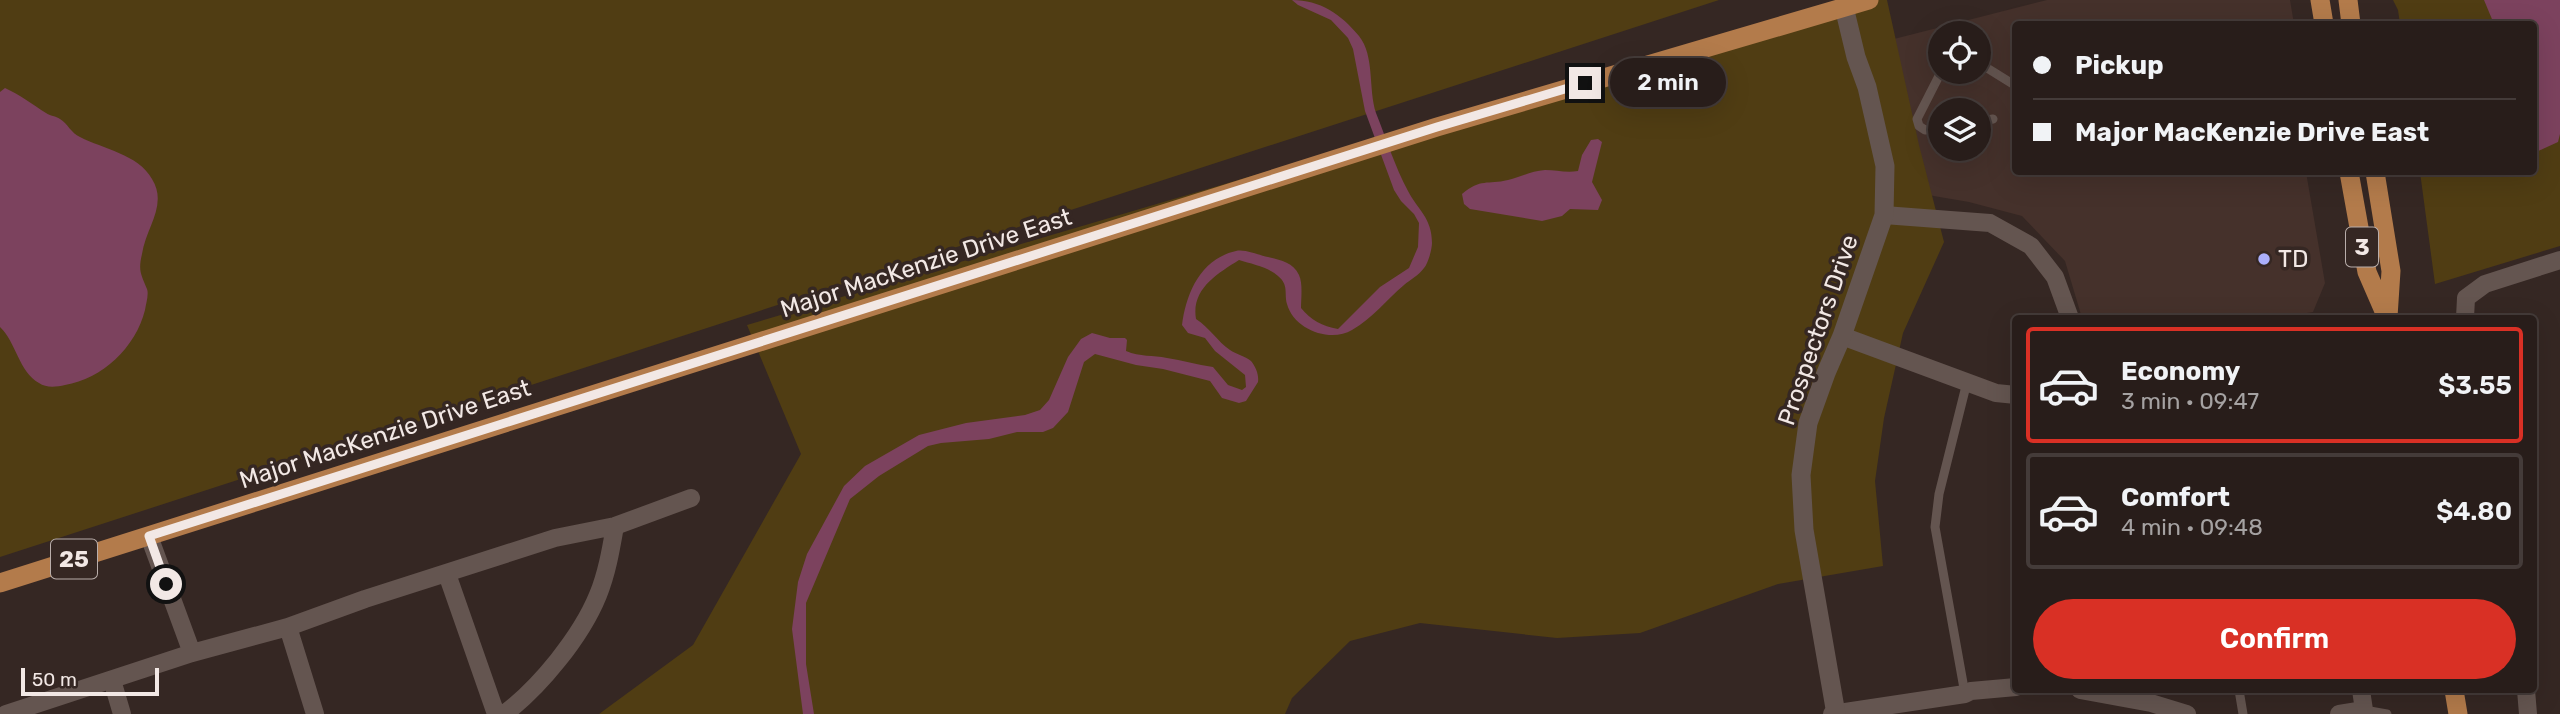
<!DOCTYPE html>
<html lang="en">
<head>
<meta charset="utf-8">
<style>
	:root { --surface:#281d1a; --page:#342a27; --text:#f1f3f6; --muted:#a5a2a2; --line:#443b39; --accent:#d93025 }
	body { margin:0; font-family:Rubik,sans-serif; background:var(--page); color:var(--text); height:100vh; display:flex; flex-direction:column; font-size:26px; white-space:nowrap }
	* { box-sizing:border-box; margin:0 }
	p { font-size:23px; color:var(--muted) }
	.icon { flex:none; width:38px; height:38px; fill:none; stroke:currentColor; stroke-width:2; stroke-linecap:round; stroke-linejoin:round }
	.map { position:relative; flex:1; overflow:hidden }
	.drawer { position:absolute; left:2012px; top:315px; width:525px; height:378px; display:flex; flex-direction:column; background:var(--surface); border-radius:7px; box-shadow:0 7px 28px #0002,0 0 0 2px var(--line) }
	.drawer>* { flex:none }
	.hud { position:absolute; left:2012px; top:21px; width:525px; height:154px; border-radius:7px; box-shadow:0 7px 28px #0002,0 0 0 2px var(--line); display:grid; align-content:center; height:154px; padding:0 21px; background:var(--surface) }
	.fabs { position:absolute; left:1928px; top:21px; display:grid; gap:14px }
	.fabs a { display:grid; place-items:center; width:63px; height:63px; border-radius:50%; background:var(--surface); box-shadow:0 7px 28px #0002,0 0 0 2px var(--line); font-size:35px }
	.scale { position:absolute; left:21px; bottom:18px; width:138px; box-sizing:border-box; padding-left:7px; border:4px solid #f2e8e5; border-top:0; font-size:19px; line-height:24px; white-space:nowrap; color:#f2e8e5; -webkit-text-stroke:5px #352723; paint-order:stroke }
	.end { position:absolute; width:32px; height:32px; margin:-16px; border:9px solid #f2e8e5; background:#111; box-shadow:0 0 0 4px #111 }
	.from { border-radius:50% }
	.bubble { position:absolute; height:49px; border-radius:24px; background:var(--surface); box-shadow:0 7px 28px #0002,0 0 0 2px var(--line); font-size:23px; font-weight:600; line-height:49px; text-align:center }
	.hud b { display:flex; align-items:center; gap:24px; height:66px; font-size:26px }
	.hud b+b { border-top:2px solid var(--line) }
	.hud i { width:18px; height:18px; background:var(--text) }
	ul { padding:12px 0 0; list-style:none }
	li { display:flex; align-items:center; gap:21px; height:116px; margin:0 14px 10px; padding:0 7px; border:4px solid var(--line); border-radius:7px }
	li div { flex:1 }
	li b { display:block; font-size:26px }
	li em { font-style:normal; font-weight:600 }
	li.current { border-color:var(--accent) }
	li>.icon { width:63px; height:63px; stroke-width:1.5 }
	.primary-button { display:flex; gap:14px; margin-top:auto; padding:14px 21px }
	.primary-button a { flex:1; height:80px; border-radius:42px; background:var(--accent); color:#fff; font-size:28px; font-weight:600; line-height:80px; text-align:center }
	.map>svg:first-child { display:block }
</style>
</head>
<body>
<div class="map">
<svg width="2560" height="714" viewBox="0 0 2560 714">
	<rect width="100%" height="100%" fill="#352723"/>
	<path fill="#45312b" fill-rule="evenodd" d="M2047,0H2290L2294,24H2016V172H2306L2325,283L2313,312L2276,318H2082L2065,261L2022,216L1969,202L1922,194L1894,39ZM1941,33H1979V72H1941ZM1941,110H1979V149H1941Z"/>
	<path fill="#503d13" d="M0,0H1719L0,557Z
		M1847,0H1887L1919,145L1944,242L1903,333L1884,418L1875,481L1883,566L1778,584L1640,633L1557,638L1420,623L1350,641L1292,698L1285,714H599L693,645L801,454L747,325Z
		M2393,0H2560V246L2435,284L2420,172H2534V24H2400L2398,10Z"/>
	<path fill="#7c425e" d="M1292,0C1320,0 1341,14 1359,36C1375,56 1368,89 1376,113C1386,138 1395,167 1408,191C1418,210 1432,218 1432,243C1432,249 1428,264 1424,268C1419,275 1410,280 1404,285C1386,300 1373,318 1352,330C1331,343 1294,330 1287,304C1284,293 1289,285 1278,276C1268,267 1252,264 1239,260C1217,274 1191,289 1196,319C1210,328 1217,341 1230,350C1236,354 1245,356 1251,361C1256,367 1259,375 1258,382L1246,401L1239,403L1222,398L1210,381L1163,369L1136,365L1095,354L1084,362L1068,412L1053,428L1043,432H1017L989,439L941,443L928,446L879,476L850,499L806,603V664L814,714H803L792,629L798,582L807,554L844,486L865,466L919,435L966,423L1025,415L1040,410L1049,400L1068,357L1081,339L1092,333L1110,338H1125L1127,340L1126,351C1140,357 1153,355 1167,358C1182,360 1197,365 1213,367L1228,385L1242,390L1246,387L1245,375L1215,351L1205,338L1188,333L1182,325C1186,294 1200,259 1236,251C1245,249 1258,255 1268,257C1280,260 1293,262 1299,275C1303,284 1301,298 1301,308C1311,320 1322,326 1338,329L1380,287L1409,268L1418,247L1419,223L1414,214L1401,201L1394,190L1365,111L1353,49L1348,38L1331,20L1298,5Z
		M2484,0H2560V134L2558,142L2534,153V24H2494Z
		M5,88C20,95 32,104 46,113C50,116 56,116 60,119C68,124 71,133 80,137C103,149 138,154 152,179C168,205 146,227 142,254C138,271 141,274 147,289C149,294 146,304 145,310C136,347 102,379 65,385C56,387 46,388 39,383C19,372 16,342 0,327V92Z
		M1598,139L1602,142L1592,182L1602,200L1598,210L1570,209L1562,216L1542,221L1470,209L1464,204L1462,194C1481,178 1487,185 1508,180C1521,177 1531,171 1545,170C1556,170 1566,173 1578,171L1582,155L1591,140Z"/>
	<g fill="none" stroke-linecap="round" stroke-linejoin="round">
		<path stroke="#645550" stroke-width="9" d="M1979,63L2016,86
			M1979,122L1993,119
			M1941,129L1925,130L1919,126L1917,119L1941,72
			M2239,690L2243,714
			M1965,694L1935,527L1939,494L1967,382
			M2364,710L2387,714"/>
		<path stroke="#645550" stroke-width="18" d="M1884,215L1990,223L2031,246L2055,277L2070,318
			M2465,318L2466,298L2485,284L2560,260
			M1842,336L1996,393L2016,395
			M149,536L192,653
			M447,574L496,714
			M288,627L315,714
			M112,680L122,714
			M2080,690L2151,703L2187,714
			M2526,690L2528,714
			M6,714L192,653L288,627L365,599L555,538L615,526L691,498
			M504,714C539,688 581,637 598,595C607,573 611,549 615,526
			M1832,714L1965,694L1971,691L2016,687
			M2339,714L2364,710L2361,690"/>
		<path stroke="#645550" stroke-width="19" d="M1836,714L1804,530L1801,475L1808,423L1826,373L1842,336L1884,215L1885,166L1867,87L1856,57L1844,7"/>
		<path stroke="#b37b4b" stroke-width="19" d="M2320,0L2324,24
			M2348,0L2351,24
			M2349,172L2367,272L2387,318
			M2375,172L2391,271L2388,317
			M0,583L1437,127L1869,0
			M2454,690L2458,714"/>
	</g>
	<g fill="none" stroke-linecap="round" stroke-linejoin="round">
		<path stroke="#f2e8e5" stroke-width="9" d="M166,584L149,536L1437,127L1585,83"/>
	</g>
	<circle fill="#abaffb" stroke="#352723" stroke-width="2.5" cx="2264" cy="259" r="7"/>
	<g text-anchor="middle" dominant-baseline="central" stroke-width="7" stroke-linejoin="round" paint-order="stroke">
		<g fill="#352723" stroke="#b9aeab" stroke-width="2">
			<rect x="2346" y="227.5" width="32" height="39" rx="5"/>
			<rect x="51" y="539.5" width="46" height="39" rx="5"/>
		</g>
		<g font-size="23" font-weight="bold" fill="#f2e8e5">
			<text x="2362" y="247">3</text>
			<text x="74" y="559">25</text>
		</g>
		<g font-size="24" fill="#f2e8e5" stroke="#352723" text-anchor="start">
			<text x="2278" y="259">TD</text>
		</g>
		<g font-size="24" fill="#f2e8e5" stroke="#352723">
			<text transform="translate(926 263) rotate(-18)">Major MacKenzie Drive East</text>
			<text transform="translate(1818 330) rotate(-71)">Prospectors Drive</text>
			<text transform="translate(385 434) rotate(-18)">Major MacKenzie Drive East</text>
		</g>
	</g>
</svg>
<div class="fabs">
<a><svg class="icon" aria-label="locate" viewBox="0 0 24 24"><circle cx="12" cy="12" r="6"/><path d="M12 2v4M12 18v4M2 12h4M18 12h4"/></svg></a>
<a><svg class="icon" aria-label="layers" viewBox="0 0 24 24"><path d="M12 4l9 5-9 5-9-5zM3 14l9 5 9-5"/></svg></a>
</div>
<div class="scale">50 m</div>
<i class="end from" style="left:166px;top:584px"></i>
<i class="end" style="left:1585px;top:83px"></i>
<div class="bubble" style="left:1610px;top:58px;width:116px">2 min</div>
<div class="hud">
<b><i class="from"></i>Pickup</b>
<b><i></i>Major MacKenzie Drive East</b>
</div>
<section class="drawer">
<ul>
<li class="current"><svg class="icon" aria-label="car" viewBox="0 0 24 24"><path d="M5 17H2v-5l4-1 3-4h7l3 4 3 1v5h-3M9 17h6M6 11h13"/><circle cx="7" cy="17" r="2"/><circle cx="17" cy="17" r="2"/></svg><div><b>Economy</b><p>3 min · 09:47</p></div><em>$3.55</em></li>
<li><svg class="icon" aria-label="car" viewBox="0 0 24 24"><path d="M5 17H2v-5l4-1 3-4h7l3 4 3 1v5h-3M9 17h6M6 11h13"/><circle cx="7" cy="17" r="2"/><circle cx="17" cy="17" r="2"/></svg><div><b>Comfort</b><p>4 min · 09:48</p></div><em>$4.80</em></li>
</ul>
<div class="primary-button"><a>Confirm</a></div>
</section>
</div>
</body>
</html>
